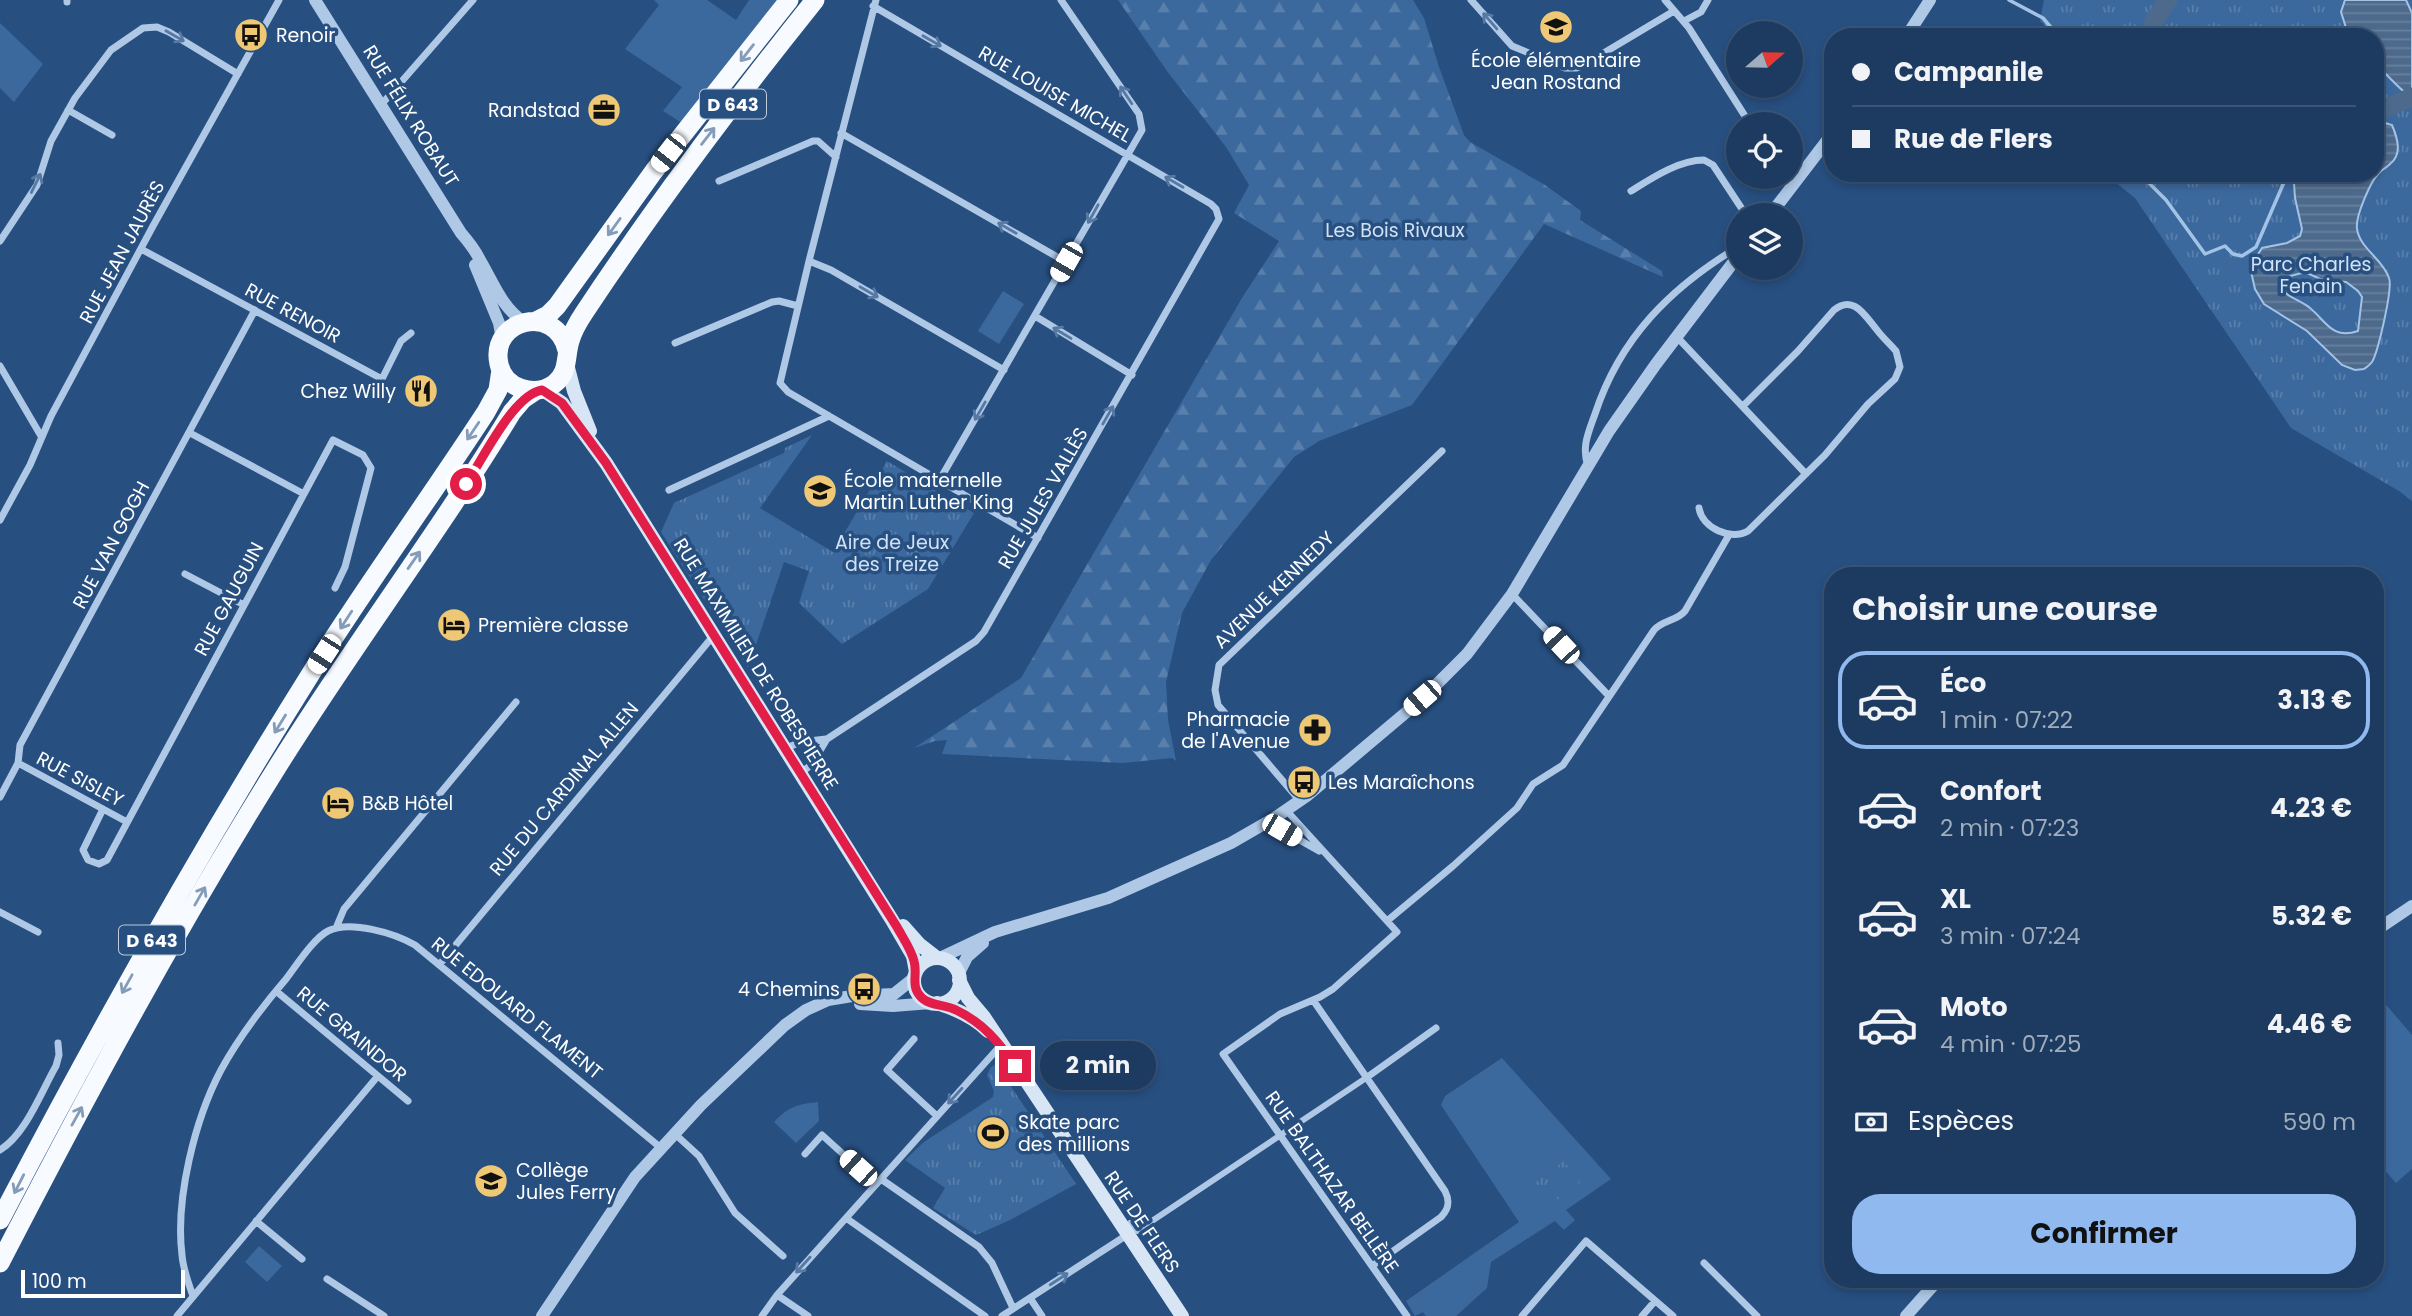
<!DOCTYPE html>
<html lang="fr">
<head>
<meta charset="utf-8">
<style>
	:root { --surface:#1d3b60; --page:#254266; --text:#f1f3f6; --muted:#a0adbd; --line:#3b5575; --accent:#90b9f0 }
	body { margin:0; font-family:Poppins,sans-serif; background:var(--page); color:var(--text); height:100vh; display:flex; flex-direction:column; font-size:26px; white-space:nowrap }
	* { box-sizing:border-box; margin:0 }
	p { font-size:23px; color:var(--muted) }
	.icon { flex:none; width:38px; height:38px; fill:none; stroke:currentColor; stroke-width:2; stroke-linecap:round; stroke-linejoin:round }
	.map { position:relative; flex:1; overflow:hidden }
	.side { position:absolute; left:1824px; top:567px; width:560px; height:721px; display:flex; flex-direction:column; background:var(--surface); border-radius:28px; box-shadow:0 4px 10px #0003,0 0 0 2px var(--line) }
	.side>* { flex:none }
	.guide { position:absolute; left:1824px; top:28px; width:560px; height:154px; border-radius:28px; box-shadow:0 4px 10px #0003,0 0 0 2px var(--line); display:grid; align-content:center; height:154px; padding:0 28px; background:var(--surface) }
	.needle { width:46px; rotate:70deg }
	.controls { position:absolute; left:1726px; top:21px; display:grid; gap:14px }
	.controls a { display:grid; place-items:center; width:77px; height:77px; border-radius:50%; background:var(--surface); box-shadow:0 4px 10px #0003,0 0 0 2px var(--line); font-size:35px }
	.scale { position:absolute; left:21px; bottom:18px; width:164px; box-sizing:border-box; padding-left:7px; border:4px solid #fff; border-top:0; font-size:19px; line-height:24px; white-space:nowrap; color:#fff; -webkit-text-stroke:5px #274f80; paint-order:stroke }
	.end { position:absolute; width:32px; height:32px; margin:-16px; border:9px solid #e11d48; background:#fff; box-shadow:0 0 0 4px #fff }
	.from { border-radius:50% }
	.bubble { position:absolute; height:49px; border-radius:24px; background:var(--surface); box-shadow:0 4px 10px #0003,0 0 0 2px var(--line); font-size:23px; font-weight:700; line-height:49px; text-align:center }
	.car { position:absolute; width:21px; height:42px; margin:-21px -10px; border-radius:9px; box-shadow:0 0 5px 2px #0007; background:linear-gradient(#fff 24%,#345 0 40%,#fff 0 76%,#345 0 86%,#fff 0) }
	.guide b { display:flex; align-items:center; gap:24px; height:66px; font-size:26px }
	.guide b+b { border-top:2px solid var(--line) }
	.guide i { width:18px; height:18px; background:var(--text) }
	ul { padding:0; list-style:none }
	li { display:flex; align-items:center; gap:21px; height:98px; margin:0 14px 10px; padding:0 14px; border:4px solid transparent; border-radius:28px }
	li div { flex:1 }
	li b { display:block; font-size:26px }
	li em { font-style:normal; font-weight:700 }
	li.current { border-color:var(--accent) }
	li>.icon { width:63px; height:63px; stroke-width:1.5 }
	h2 { padding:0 28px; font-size:32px; line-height:84px }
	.pay { display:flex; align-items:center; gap:18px; height:77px; padding:0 28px; font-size:26px }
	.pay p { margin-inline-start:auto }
	.cta { display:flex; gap:14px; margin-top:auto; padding:14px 28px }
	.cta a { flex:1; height:80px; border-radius:28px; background:var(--accent); color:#111; font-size:28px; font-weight:700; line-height:80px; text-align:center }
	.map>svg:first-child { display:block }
</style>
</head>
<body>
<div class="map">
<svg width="2412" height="1316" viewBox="0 0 2412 1316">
	<defs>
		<pattern id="forest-firs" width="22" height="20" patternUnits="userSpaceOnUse" patternTransform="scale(1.75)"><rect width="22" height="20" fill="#3c699d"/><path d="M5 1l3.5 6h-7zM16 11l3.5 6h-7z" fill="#5980ac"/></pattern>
		<pattern id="park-tufts" width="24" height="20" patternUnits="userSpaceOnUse" patternTransform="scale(1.75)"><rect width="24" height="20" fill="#3c699d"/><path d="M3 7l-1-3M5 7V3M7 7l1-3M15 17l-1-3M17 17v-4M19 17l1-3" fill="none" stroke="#5980ac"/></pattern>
		<pattern id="water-rules" width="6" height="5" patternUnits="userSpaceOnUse" patternTransform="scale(1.75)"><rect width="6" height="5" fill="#4d6a8c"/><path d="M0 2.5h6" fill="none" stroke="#68809d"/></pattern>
	</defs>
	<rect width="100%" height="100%" fill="#274f80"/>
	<path fill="#3c699d" d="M654,0H707L736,20L749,0H780L682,123L663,111L682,87L625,49L659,5Z
		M0,23L43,64L14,102L0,88Z
		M1003,291L1024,304L999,344L978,331Z
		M2375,992L2412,1035V1169L2396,1183L2375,1159Z
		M1502,1058L1611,1179L1566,1210L1575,1220L1564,1230L1555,1221L1491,1262L1487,1288L1456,1316H1426L1423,1312L1415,1316L1406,1301L1519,1222L1441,1105L1445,1096Z
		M818,1102L819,1121L796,1143L774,1122C788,1107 798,1104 818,1102Z
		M259,1246L282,1266L267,1282L245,1262Z"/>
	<path fill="url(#forest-firs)" d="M1118,0H1413L1424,18L1439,67L1464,135L1470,142L1545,185L1581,211L1580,220L1662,271L1663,277L1544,224L1412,405L1319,441L1294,457L1211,560L1182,613L1166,682L1168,720L1176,761L1172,758L1123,763L942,754L947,740L935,741L914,748L1021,678L1242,298L1279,241L1234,213L1249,185L1226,147L1167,71Z"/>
	<path fill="url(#park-tufts)" d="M2044,0H2412V501L2399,491L2291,428L2135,198L2104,173H2375V37H2056L2040,21Z
		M812,435L760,508L833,552L887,461L974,513L928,589L842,644L799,603L809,571L784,562L748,668L661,532L674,503L784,453L785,448Z
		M996,1064L1076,1184L1010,1220L976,1235L933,1208L945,1188L905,1160L924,1142L993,1097L994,1091L987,1075L991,1067Z
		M1564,1161L1580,1183L1544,1209L1528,1188Z"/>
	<path fill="url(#water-rules)" stroke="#a3c3e6" stroke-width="2" fill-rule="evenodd" d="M2345,0H2406L2412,13V97C2403,94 2384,71 2375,63V37H2349L2341,12Z
		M2385,123L2392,125C2397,137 2403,154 2390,164C2386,168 2381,170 2378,174C2370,183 2355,217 2357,229C2360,249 2383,259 2389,278C2393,288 2378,352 2372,362C2369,366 2368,366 2364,369L2355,370L2342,365L2307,331L2264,304L2255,289L2250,267L2262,248L2287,243L2300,236L2302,229L2295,198L2294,183L2297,173H2375V125ZM2305,272L2320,279L2346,282L2358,291L2362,297L2358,331C2332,340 2326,321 2310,308C2300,300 2289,298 2281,289V282L2287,277Z"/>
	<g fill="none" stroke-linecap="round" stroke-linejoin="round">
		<path stroke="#a3c3e6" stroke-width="3.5" d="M2009,0L2043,18L2059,37
			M2144,173L2145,179L2166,200L2205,254L2225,246L2233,254L2242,256L2256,247L2288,173"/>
		<path stroke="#4d6a8c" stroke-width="19" d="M2152,37L2154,21L2168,0
			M2375,110L2391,106L2412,97"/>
		<path stroke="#aec8e6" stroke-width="6" d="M1125,1227L1130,1223L1137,1231L1366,1078"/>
		<path stroke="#aec8e6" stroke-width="7" d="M67,0V2
			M876,0L809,261L780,383L788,392L1038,538
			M1471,0L1512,46L1565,68H1577L1587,63L1674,11
			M1665,0L1689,28L1750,124
			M1684,21L1701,12L1708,0
			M381,105L473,0
			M68,110L112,135
			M841,133L1066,262
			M1784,177L1791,187
			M719,181L813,141H818L836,157
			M1631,191C1652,178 1679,160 1704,160L1713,165L1746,215
			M0,241L37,185L51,141L75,98L111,50L143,28L157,27L169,32L238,74
			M141,249L382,379L401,341L411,333
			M809,261L831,270L1004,370
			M1035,316L1132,375
			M1677,337L1806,474
			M675,343L772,302L779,301L798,306
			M0,366L41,436
			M190,433L304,494
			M1588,466C1581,447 1589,431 1595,414C1620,338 1670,288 1738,247
			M939,481L1142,130L1139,114L1061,0
			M669,490L829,416
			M1699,508C1702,528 1731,541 1748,531L1825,455L1868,404L1895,379L1900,367L1896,351C1890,344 1883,338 1877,330C1865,316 1854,294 1834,310L1798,351L1743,406
			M0,520L30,465L51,416L153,226L279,0
			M185,574L244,605
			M1512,594L1609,696
			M786,748L801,742L826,739
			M18,763L127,822
			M801,773L812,764L827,739L976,641L984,632L1219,219L1216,209L1211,204L873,6
			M0,797L18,763L20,745L255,310
			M1300,801L1218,705L1215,690L1219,665L1442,451
			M103,809L83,850L88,860L99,864L107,860L333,440L363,455L371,468L345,567L335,588
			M1286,810L1397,932L1333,989L1320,997L1280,1014L1223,1054L1407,1316
			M1268,822L1319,851
			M0,912L38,932
			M1387,921L1453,866L1517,808L1533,784L1563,765L1654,630C1663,620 1677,621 1685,611L1729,535
			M336,928L344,909L516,702
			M439,965L714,635
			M276,991L408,1101
			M1313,1000L1445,1191C1450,1201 1449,1209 1441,1217L1372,1266
			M914,1039L887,1070L937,1116
			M1366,1078L1436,1028
			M675,1134L699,1156L735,1213L783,1256
			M0,1150C26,1134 41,1092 56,1066L59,1055L58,1043
			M805,1154L822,1135L876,1184
			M881,1179L979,1247L992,1263L1013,1308
			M846,1218L985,1316
			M256,1221L302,1259
			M1704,1263L1757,1316
			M327,1279L384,1316
			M777,1295L808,1316
			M193,1296C188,1282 183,1269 182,1255C175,1199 195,1119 221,1070C239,1037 262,1007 286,979C296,966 314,938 328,931C350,920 394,933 415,945L661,1148
			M1030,1298L1042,1316
			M177,1316L377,1077
			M762,1316L777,1295L1001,1045
			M1002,1316L1127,1235
			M1522,1316L1586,1241L1673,1316
			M1642,1316L1655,1301"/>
		<path stroke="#aec8e6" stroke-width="12" d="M315,0L461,233C468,241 475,250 480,260C493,282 502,308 524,322
			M1906,37L1930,0
			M1770,215L1832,134
			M475,265L499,323L502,340
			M2375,931L2412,906
			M940,958L995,932L1108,898L1231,843L1276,817L1308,795L1422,699L1467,654L1512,594L1609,431L1656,364L1738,256
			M958,975L967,957L983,943
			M860,1004L893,1006L931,1003
			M542,1316L635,1177L701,1105L785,1025L806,1010L828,1000L852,996L894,994L914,978
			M1906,1316L1939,1279"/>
		<path stroke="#d7e5f5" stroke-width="14" d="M567,364L574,391L590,431
			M543,390L562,403L606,463L892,920L913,956L916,972
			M903,926L919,944L937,958
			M914 981a23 23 0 1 1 46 0a23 23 0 1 1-46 0Z
			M959,980L968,998L984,1017L1182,1316
			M937,1003C956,1009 974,1017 988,1031"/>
		<path stroke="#f7fafe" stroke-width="19" d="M536,321L548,315L557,306L654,171L789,0
			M567,350C556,303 489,319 499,364C504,388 534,398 554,384C569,373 565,357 570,341C573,330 578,322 584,313C656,204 734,101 815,0
			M0,1220C98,1032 202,847 315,667C370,580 430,498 486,412L498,390L501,370
			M0,1263C86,1096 176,929 276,769C351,648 438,534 512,412L523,399L535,391"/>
	</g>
	<defs><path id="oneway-shaft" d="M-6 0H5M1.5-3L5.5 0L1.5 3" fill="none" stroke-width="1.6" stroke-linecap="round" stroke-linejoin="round" transform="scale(1.75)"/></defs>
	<g stroke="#5679a4">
		<use href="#oneway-shaft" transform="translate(1490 21) rotate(-131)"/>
		<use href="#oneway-shaft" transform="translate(175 36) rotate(30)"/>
		<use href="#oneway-shaft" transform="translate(932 41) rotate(30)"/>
		<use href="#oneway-shaft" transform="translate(1126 95) rotate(-124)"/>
		<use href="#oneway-shaft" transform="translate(1174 182) rotate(-150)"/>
		<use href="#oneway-shaft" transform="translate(36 183) rotate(-64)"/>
		<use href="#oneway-shaft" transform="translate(1093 214) rotate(119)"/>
		<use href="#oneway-shaft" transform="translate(1007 228) rotate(-150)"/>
		<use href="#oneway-shaft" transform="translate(869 292) rotate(30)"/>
		<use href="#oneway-shaft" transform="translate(1062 333) rotate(-149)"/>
		<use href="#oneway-shaft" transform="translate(980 411) rotate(120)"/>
		<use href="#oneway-shaft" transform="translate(1108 415) rotate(-60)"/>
		<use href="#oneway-shaft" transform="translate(955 1096) rotate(132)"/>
		<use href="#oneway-shaft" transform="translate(803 1265) rotate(132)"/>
		<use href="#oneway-shaft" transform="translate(1059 1279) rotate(-33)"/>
	</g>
	<g stroke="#859cb9">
		<use href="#oneway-shaft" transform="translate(747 53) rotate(128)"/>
		<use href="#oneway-shaft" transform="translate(708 136) rotate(-52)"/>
		<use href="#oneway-shaft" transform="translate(614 227) rotate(126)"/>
		<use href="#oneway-shaft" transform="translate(473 431) rotate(124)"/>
		<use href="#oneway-shaft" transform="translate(414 560) rotate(-55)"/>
		<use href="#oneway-shaft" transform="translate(346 620) rotate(123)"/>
		<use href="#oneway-shaft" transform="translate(280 724) rotate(122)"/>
		<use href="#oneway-shaft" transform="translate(200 896) rotate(-60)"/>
		<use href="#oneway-shaft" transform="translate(127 984) rotate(119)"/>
		<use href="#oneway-shaft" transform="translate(77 1116) rotate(-61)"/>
		<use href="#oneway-shaft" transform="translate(19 1184) rotate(117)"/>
	</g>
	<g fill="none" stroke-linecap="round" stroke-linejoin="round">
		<path stroke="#e11d48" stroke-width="9" d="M466,484C483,459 513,395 542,390L562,403L606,463L897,927C903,938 911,949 914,961C918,974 910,986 921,997C929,1006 945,1004 956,1010C982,1022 999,1042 1015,1066"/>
	</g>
	<defs>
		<g id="school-disc" transform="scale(1.75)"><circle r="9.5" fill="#eec874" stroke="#274f80"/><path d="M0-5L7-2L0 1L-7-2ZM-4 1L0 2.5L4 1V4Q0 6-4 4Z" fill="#111"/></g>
		<g id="bus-disc" transform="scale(1.75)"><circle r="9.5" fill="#eec874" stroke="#274f80"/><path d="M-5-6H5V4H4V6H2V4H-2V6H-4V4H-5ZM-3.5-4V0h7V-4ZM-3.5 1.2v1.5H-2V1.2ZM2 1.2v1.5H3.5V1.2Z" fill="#111"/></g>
		<g id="office-disc" transform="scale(1.75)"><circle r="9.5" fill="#eec874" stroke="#274f80"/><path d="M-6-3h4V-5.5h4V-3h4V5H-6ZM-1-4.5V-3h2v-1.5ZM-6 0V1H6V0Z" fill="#111"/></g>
		<g id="restaurant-disc" transform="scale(1.75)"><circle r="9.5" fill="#eec874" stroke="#274f80"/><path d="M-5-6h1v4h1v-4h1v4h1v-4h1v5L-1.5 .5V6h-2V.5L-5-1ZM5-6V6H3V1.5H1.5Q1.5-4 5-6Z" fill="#111"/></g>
		<g id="hotel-disc" transform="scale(1.75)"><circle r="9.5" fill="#eec874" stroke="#274f80"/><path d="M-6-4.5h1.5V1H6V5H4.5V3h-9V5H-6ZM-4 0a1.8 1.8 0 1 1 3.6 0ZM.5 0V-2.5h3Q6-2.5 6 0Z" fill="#111"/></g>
		<g id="pharmacy-disc" transform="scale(1.75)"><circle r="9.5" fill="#eec874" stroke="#274f80"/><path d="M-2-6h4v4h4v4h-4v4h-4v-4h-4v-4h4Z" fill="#111"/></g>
		<g id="stadium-disc" transform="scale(1.75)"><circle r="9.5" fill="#eec874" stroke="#274f80"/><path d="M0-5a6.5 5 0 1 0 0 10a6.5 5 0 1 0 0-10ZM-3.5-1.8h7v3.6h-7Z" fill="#111"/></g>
	</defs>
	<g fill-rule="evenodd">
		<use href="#school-disc" x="1556" y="27"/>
		<use href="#bus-disc" x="251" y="35"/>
		<use href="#office-disc" x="604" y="110"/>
		<use href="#restaurant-disc" x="421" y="391"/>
		<use href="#school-disc" x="820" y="491"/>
		<use href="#hotel-disc" x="454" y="625"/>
		<use href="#pharmacy-disc" x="1315" y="730"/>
		<use href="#bus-disc" x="1304" y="782"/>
		<use href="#hotel-disc" x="338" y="803"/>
		<use href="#bus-disc" x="864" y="989"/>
		<use href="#stadium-disc" x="993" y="1133"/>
		<use href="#school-disc" x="491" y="1181"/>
	</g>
	<g text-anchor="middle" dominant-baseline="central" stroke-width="7" stroke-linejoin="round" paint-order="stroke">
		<g fill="#274f80" stroke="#becad9" stroke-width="2">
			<rect x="700" y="89.5" width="66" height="29" rx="5"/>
			<rect x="119" y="925.5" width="66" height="29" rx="5"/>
		</g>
		<g font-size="18" font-weight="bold" fill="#fff">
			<text x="733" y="104">D 643</text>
			<text x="152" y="940">D 643</text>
		</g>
		<g font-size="19" fill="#fff" stroke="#274f80" text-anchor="start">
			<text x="276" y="35">Renoir</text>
			<text x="1556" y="60" text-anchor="middle">École élémentaire<tspan x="1556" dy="22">Jean Rostand</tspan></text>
			<text x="580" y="110" text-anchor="end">Randstad</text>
			<text x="396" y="391" text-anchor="end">Chez Willy</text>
			<text x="844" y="480">École maternelle<tspan x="844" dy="22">Martin Luther King</tspan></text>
			<text x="478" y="625">Première classe</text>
			<text x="1290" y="719" text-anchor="end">Pharmacie<tspan x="1290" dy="22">de l'Avenue</tspan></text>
			<text x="1328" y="782">Les Maraîchons</text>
			<text x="362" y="803">B&amp;B Hôtel</text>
			<text x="840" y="989" text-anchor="end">4 Chemins</text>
			<text x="1018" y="1122">Skate parc<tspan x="1018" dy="22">des millions</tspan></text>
			<text x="516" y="1170">Collège<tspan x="516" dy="22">Jules Ferry</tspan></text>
		</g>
		<g font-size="19" fill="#fff" stroke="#274f80">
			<text transform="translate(1055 94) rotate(30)">RUE LOUISE MICHEL</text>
			<text transform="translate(411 116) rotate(58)">RUE FÉLIX ROBAUT</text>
			<text transform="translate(122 252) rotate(-62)">RUE JEAN JAURÈS</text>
			<text transform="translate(293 313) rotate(28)">RUE RENOIR</text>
			<text transform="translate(1043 498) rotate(-60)">RUE JULES VALLÈS</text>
			<text transform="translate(111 545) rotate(-62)">RUE VAN GOGH</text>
			<text transform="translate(1274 590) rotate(-44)">AVENUE KENNEDY</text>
			<text transform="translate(229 599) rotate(-62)">RUE GAUGUIN</text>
			<text transform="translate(756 664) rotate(58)">RUE MAXIMILIEN DE ROBESPIERRE</text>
			<text transform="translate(80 779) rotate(28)">RUE SISLEY</text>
			<text transform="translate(564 789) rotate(-50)">RUE DU CARDINAL ALLEN</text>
			<text transform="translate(517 1008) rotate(39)">RUE EDOUARD FLAMENT</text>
			<text transform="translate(352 1034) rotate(40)">RUE GRAINDOR</text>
			<text transform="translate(1332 1182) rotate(55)">RUE BALTHAZAR BELLÈRE</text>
			<text transform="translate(1142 1222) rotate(56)">RUE DE FLERS</text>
		</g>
		<g font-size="19" fill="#d1e2f5" stroke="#274f80">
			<text x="1395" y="230">Les Bois Rivaux</text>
			<text x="2311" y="264">Parc Charles<tspan x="2311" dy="22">Fenain</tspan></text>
			<text x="892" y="542">Aire de Jeux<tspan x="892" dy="22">des Treize</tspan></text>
		</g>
	</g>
</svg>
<div class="controls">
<a><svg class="needle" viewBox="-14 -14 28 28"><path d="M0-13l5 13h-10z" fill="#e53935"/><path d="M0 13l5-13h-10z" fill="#a0adbd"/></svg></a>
<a><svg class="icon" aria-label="locate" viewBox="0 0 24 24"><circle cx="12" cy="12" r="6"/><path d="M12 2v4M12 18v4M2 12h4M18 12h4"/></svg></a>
<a><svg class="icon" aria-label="layers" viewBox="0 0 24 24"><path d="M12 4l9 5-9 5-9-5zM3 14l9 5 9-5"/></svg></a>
</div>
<div class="scale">100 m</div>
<i class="end from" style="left:466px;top:484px"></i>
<i class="end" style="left:1015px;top:1066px"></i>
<div class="bubble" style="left:1040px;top:1041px;width:116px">2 min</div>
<i class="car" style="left:668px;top:153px;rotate:218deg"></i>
<i class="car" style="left:1066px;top:262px;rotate:210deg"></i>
<i class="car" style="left:1561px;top:645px;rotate:317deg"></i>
<i class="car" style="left:324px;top:654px;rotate:213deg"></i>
<i class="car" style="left:1422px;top:698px;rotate:229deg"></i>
<i class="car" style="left:1282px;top:830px;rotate:120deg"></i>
<i class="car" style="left:858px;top:1168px;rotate:312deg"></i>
<div class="guide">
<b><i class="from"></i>Campanile</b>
<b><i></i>Rue de Flers</b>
</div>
<section class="side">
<h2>Choisir une course</h2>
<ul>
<li class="current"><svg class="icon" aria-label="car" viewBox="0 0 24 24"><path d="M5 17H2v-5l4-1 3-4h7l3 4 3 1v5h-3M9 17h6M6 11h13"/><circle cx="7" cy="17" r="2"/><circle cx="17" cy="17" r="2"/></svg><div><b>Éco</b><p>1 min · 07:22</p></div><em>3.13 €</em></li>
<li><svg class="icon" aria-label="car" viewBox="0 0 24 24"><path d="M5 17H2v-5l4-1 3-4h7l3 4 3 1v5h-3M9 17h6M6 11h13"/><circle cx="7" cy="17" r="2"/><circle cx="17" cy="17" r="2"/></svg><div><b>Confort</b><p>2 min · 07:23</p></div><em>4.23 €</em></li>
<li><svg class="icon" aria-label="car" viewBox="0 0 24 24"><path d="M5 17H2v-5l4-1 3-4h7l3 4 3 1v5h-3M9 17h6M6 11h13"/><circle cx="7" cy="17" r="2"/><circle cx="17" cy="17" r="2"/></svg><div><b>XL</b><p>3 min · 07:24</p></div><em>5.32 €</em></li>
<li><svg class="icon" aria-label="car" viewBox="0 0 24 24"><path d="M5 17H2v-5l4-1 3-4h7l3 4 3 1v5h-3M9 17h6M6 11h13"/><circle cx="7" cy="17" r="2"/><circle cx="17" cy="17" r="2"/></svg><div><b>Moto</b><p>4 min · 07:25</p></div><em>4.46 €</em></li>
</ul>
<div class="pay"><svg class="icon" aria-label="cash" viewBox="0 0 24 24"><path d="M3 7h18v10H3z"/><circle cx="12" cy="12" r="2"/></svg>Espèces<p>590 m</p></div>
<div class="cta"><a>Confirmer</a></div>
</section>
</div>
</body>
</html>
